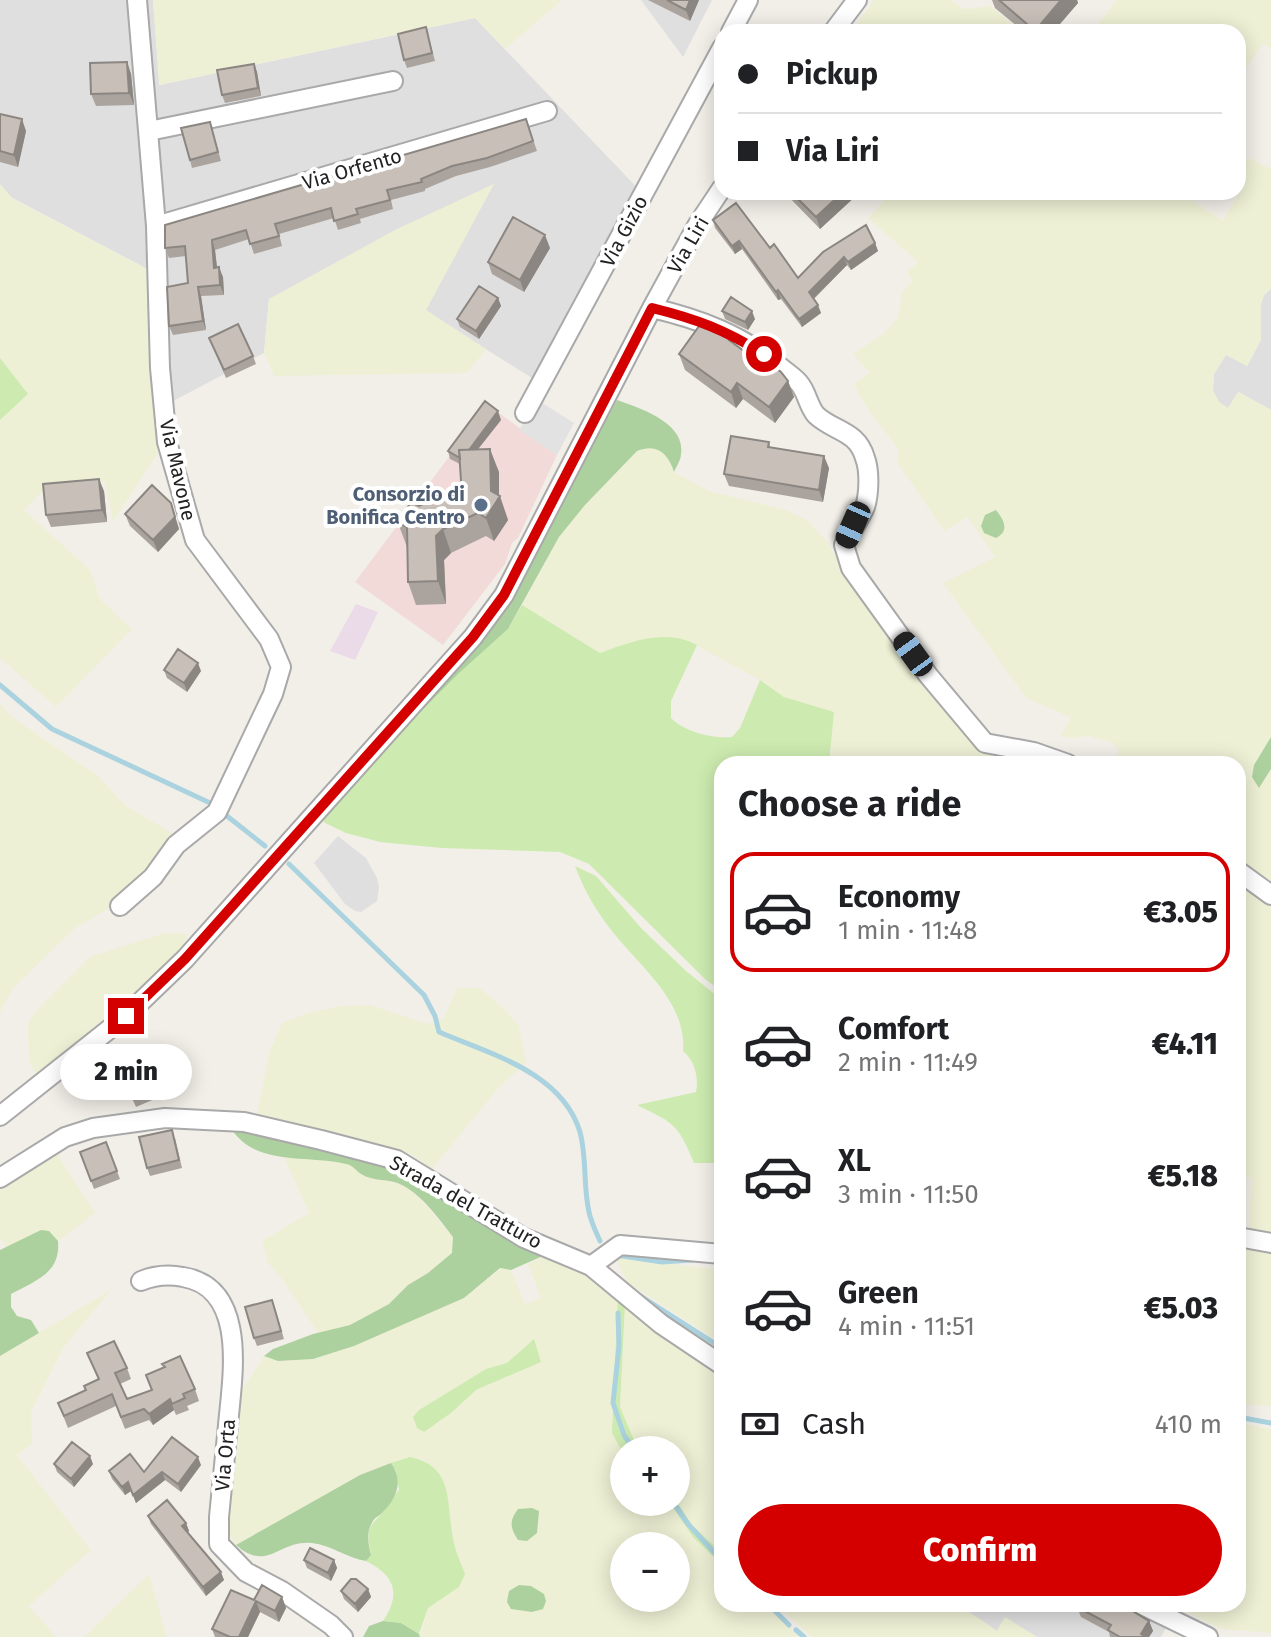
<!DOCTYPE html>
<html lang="en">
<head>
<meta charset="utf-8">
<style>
	:root { --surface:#fff; --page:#f2f2f2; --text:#202124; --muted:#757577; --line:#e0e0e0; --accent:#d40000 }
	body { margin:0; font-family:"Fira Sans",sans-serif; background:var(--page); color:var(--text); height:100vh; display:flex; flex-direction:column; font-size:30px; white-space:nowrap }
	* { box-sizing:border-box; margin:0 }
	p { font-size:26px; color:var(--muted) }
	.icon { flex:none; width:44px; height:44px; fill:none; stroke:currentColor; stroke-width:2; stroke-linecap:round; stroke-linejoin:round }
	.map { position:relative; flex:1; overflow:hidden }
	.drawer { position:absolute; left:714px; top:756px; width:532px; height:856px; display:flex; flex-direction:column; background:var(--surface); border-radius:24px; box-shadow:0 4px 20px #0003 }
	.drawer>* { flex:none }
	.banner { position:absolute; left:714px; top:24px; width:532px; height:176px; border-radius:24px; box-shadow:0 4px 20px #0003; display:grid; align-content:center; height:176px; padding:0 24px; background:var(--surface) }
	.fabs { position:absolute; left:610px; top:1436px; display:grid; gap:16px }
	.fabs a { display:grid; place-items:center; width:80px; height:80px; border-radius:50%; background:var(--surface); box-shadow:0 4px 20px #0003; font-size:40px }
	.end { position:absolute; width:36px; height:36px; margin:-18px; border:10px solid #d40000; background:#fff; box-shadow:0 0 0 4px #fff }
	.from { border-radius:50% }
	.bubble { position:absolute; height:56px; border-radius:28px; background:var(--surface); box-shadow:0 4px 20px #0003; font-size:26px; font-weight:800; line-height:56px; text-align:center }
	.car { position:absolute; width:24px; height:48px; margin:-24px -12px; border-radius:10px; box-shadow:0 0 6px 2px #0007; background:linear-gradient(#222 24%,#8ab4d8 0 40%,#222 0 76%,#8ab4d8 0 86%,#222 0) }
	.banner b { display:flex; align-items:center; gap:28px; height:76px; font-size:30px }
	.banner b+b { border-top:2px solid var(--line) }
	.banner i { width:20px; height:20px; background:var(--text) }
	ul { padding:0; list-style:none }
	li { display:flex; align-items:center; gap:24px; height:120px; margin:0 16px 12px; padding:0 8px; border:4px solid transparent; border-radius:24px }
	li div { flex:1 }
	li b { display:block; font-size:30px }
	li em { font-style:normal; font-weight:800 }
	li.current { border-color:var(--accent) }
	li>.icon { width:72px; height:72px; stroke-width:1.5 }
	h2 { padding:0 24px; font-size:36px; line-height:96px }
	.pay { display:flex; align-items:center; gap:20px; height:88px; padding:0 24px; font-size:30px }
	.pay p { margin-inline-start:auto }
	.button { display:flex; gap:16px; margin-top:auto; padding:16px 24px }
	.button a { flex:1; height:92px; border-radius:48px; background:var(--accent); color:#fff; font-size:32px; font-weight:800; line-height:92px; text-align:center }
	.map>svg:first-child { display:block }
</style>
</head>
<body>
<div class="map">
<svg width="1271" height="1637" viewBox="0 0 1271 1637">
	<rect width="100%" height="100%" fill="#f2efe9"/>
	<path fill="#e0dfdf" d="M0,0H153L160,85L475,18L646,197L545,386L425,311L492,185L269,299L264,353L160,408L153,272L7,195L0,187Z
		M641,0H712L683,57Z
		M1271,289V410L1239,392L1228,408L1219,402L1213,391L1214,374L1226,354L1247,366L1261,340V304L1264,295Z
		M338,836L366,858L377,878L379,887L377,901L361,912L355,911L345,904L314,863Z
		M1132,1604L1168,1624L1161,1637H1037L1005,1618L997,1631L958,1605Z"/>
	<path fill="#f2dad9" d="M488,405L557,455L518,538L512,543L505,564L443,645L355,582Z"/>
	<path fill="#ebdbe8" d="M356,604L378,612L355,660L330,651Z"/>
	<path fill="#eef0d5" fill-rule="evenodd" d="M153,0H562L505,49L475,18L159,85Z
		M874,0H950L964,9L990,6L1021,32H869L857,24Z
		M1117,0H1271V48L1263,44L1238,79V32H1092Z
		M1249,158L1271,169V289L1264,295L1261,304V340L1247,366L1226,355L1214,374L1213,391L1219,402L1228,408L1238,392L1271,410V737L1252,776L1259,787L1271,769V888L1238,864V764H1111L1119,752L1114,743L1089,736L1068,738L1061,735L1071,717L1027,699L943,583L995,557L968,517L944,531L897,462L899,450L867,408L854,384L870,373L853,354L883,334L898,318L902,292L913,281L907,272L918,262L868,218L892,192H1180L1223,221L1239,193L1238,169Z
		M0,184L13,199L153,272L165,442L113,522L105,481L46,488L24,510L90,570L100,599L132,629L56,707L0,658V420L28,394L0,358Z
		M494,184L426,310L486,349L467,373L274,376L264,353L269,299L395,230Z
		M646,447L657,448L665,453L674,472L709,491L786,510L807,520L826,540L839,562L891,629L982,742L1066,764H829L832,744L805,705L784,697L760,680L690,642L600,653L522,605L559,537L585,505L637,451Z
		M0,704L12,717L98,776L125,805L178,837L154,868L114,905L75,928L13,988L0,1012Z
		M1238,874L1271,898V1239L1249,1235L1251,1178L1238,1176Z
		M164,933L188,934L181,950L171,960L38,1078L29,1061L28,1029L29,1021L35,1012L90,957Z
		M457,988H480L504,1009L519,1026L526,1063L500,1086L432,1169L411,1154L257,1115L269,1053L282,1023L308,1013L341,1006L370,1005L427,1024L444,1018Z
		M53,1148L95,1213L58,1241L53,1235L41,1230L6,1248L0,1238V1183Z
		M284,1157L318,1159L351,1164L362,1175L401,1184L415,1193L453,1237V1253L428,1273L408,1285L389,1304L350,1325L318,1333L282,1279L268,1263L262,1241L309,1213Z
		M1238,1240L1271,1245V1406L1238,1404Z
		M545,1255L597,1280L618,1294L612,1433L631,1450H624V1502H669L693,1537L722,1565V1604H765L799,1637H420L428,1608L459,1587L456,1552L449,1517L424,1460L411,1457L360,1475L236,1545L231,1538L228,1526L240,1393L264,1356L278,1361L313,1359L354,1346L464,1298L501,1268L511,1270L525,1304L541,1298L528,1264ZM526,1345L541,1362L476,1390L436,1425L419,1410L486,1369L507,1363ZM624,1546H676V1598H624Z
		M615,1257L722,1270V1344L627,1282Z
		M111,1290L63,1348L31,1412L32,1444L17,1455L91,1550L29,1606L56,1637H0V1356Z
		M625,1304L722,1373V1553L692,1525L676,1500V1450H638L627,1428L620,1407Z
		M1238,1423L1271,1429V1633L1221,1629L1170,1604H1238Z
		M149,1574L167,1637H84Z
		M776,1604H958L997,1631L1005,1617L1037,1637H812Z"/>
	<path fill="#cdebb0" d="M0,358L28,394L0,420Z
		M522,605L600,653C631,642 665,628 697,645L671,701V718C685,732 712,739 732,737L740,728L760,680L784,697L834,712L829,764H722V991L706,980L589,864L560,852L442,848L380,842L346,833L325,823L318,814L459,672L508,629Z
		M575,866L596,876L641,928L686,971L722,1000V1163H694C678,1124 674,1123 637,1105L696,1092C699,1078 695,1061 683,1051C687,1004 643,969 616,936C598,914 585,893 575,866Z
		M618,1294L625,1304L620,1407L638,1450H631L628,1447L621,1449L612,1433Z
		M534,1339L541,1362L476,1390L451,1413L424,1432L417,1428L413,1417L419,1410L486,1369L507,1363Z
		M410,1457C455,1466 446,1504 453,1538C455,1551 461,1563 465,1574L459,1587L428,1608L419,1634L401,1623L383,1621C402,1593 394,1575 366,1561L371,1554C366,1531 367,1529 383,1512C389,1506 393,1497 399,1490L396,1471L391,1463Z
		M676,1500L692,1525L722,1553V1565L693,1537L669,1502H676Z"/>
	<path fill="#add19e" d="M617,400C640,408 686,423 681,454C681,460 676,467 674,472C668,453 657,443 637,451L585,505L559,537L508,629L459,673L377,755L508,602Z
		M996,510C1004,520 1010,531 996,538L984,533L981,526L985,515Z
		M1271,737V769L1259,788L1252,777L1254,765Z
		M229,1125L397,1165L545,1255L511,1270L500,1268L464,1298L354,1346L313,1359L278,1361L264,1356L273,1349L313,1334L350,1325L389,1304L408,1285L428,1273L452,1253L453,1237C440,1220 422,1195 402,1185C389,1178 373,1182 361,1174C355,1170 353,1165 346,1164C305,1154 253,1168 229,1125Z
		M41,1230L49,1231L58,1241C61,1273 35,1281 11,1294V1307L17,1316L31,1320L39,1333L0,1356V1250Z
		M391,1463C404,1481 397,1499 381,1514C376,1518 375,1517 372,1523C366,1533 368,1543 371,1555L366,1561C347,1558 331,1545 312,1543C278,1540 268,1573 236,1545L360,1475Z
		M532,1508L539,1511L537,1533L527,1541L518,1540C510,1528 509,1521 518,1509Z
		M519,1585L531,1586L544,1594L546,1601L543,1609L532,1612L511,1609L507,1602L509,1591Z
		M383,1621L401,1623L419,1634L420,1637H363L369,1626Z"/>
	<path fill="#e2e2e2" d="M539,401L574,423L557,455L519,430Z"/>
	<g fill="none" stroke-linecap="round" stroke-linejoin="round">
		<path stroke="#aad3df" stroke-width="5" d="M0,685L52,729L208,802
			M227,816L265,846
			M289,864L424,995L435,1016L439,1032C490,1054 562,1072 580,1132C587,1158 583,1186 589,1212C591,1222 596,1232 600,1241
			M616,1255L662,1262L693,1260
			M642,1297L722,1348
			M618,1313L619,1346L613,1403L624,1435L634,1450
			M1238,1417L1271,1423
			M673,1502L688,1524L722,1561
			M768,1604L789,1625
			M796,1630L804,1637"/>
		<g stroke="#a9a9a9" stroke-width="22">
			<path id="minor" d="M731,32L748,0
				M833,32L857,0
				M149,131L393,81
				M156,226L547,111
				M652,308C700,319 742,335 780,367C786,372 794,377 799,383C807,392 808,406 816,415C834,432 857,430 865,458C870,471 869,494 865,507C861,517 849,534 844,545L851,568L928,675L985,743L1034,752L1068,764
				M525,413L722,48
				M1238,871L1271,895
				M120,906L153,877L176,845L217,812L273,694L281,667L269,639L195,540L167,442L160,368L156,226L137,0
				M0,1116L126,1016L185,959L473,637L504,595L652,308L698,224L722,188
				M0,1178L65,1137L93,1128L165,1118L244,1122L321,1140L397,1160L524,1238L591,1266L661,1324L722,1365
				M1238,1237L1271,1243
				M591,1266L620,1245L722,1254
				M141,1281C155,1275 168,1274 183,1277C249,1288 232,1379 228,1425C225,1456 222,1486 219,1517V1544L246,1572L282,1591L331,1625L343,1637
				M1140,1604L1208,1637"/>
		</g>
		<use href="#minor" stroke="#fff" stroke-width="18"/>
	</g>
	<path fill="#aba49e" d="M648,0H699L690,21Z
		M992,0H1077L1078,3L1053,32H1024L995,8Z
		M426,27L435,61L407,68L404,60Z
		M127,62L131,74L134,105L96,106L91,94Z
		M254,64L257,72L261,96L225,103L222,95Z
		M0,114L26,131L18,167L0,162Z
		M526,119L537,151L490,167L456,176L425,189V191L391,200L393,209L360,219L361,223L338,230L334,218L279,234L282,246L254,254L249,239L215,250L217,267L223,277L224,295L201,296L206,330L173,335L169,326L188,283L186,256L169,258L165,248Z
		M210,122L221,161L192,168L190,160Z
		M784,192H858V194L820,229Z
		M713,220L770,248L798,278L875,243L878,251L851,270L847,265L814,299L821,313L802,327L781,299L778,300L742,249L735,254L715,228Z
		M550,248L524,292L492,274L488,262Z
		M498,298L501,306L479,339L460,327L457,319Z
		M722,311L755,319L748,330L725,319Z
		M732,336L735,344L759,362L788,381L794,397L775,423L743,399L736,408L685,370L679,354Z
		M209,338L253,356L256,364L226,378Z
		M501,420L478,449L499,472V496L508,520L494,541L486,536L451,553L444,560L446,604L416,605L408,582L407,547L398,523L455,490L461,481L460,464L450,459L448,451Z
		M769,442L770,447L829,468L823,502L729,486L724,474Z
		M104,491L107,522L51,527L46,515Z
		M171,503L179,529L158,552L130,526L125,514Z
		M164,670L201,671L187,692L167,678Z
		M122,1076L161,1087L164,1095L136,1107Z
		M175,1138L182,1168L150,1176L147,1168Z
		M106,1142L120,1179L94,1189L80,1152Z
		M275,1308L284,1339L257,1346L254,1338Z
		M87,1353L127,1368L131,1379L120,1384L127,1399L151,1390L146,1375L164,1367L162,1364L195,1389L199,1401L187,1406L189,1410L176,1415L174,1410L153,1425L149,1420L125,1429L116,1406L68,1428L58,1403L86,1390L98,1379Z
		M54,1464H93L74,1487L57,1472Z
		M201,1465L181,1492L165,1480L136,1503L131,1491L125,1495L112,1479L109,1471L144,1472Z
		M148,1516L186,1523L189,1531L187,1533L224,1580L206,1596L151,1524Z
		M304,1560H334L337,1568L331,1581L307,1568Z
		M368,1589L371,1597L358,1612L344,1599L341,1591Z
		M282,1597L286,1608L279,1622L260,1612L248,1637H215L212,1629L254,1600Z
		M1078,1604H1123L1149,1621L1153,1631L1149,1637H1110L1109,1632L1081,1617L1077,1607Z"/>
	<path fill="#8b8681" d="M690,0H699L690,21L686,10Z
		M1061,0H1077L1078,3L1053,32H1036L1035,31Z
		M127,62L131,74L134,105L129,93Z
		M254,64L257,72L261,96L258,88Z
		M22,119L26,131L18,167L14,155Z
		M843,192H858V194L820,229L816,217Z
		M545,235L550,248L524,292L520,280Z
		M212,240L215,250L218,277L214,268Z
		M739,241L742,249L735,254L732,246Z
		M875,243L878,251L851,270L848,262Z
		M844,257L847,265L812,300L809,292Z
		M219,267L223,277L224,295L220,285Z
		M198,287L201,296L206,330L203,321Z
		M778,290L781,299L778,300L776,292Z
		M498,298L501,306L479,339L476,331Z
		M818,305L821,313L802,327L799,319Z
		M752,311L755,319L748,330L745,322Z
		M788,381L794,397L775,423L769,407Z
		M737,383L743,399L736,408L731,392Z
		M498,411L501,420L464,467L461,459Z
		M490,449L499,472V498L500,496L508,520L494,541L486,518L491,491Z
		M824,456L829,468L823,502L819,490Z
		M99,479L104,491L107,522L102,510Z
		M171,503L179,529L158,552L153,540Z
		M443,529L451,553L444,560L446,604L438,581L436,536Z
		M198,663L201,671L187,692L184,683Z
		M170,1399L174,1410L153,1425L149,1414Z
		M90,1456L93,1464L74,1487L71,1479Z
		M198,1457L201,1465L181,1492L178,1484Z
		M162,1472L165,1480L136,1503L133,1495Z
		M128,1482L131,1491L125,1495L122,1487Z
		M186,1523L189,1531L185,1535L182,1526Z
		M334,1560L337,1568L331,1581L328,1573Z
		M221,1572L224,1580L206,1596L203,1587Z
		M368,1589L371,1597L358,1612L355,1604Z
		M282,1597L286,1608L279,1622L275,1611Z
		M256,1601L260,1612L248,1637H239Z
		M1149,1621L1153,1631L1149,1637H1142L1141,1634Z"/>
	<path fill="#c7bfb8" stroke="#8b8681" stroke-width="2" d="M667,0H690L686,10Z
		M999,0H1061L1035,31Z
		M426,27L432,53L404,60L398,34Z
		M127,62L129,93L91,94L90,63Z
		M254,64L258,88L222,95L217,70Z
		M0,114L22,119L14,155L0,151Z
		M526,119L533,141L487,158L452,166L421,179L422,182L387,190L390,200L356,209L358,214L334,221L331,208L275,224L279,236L250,244L246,230L212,240L214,268L219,267L220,285L198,287L203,321L169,326L167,287L188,283L185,246L165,248V225Z
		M210,122L218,152L190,160L181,128Z
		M791,192H843L816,217Z
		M736,203L770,248L774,244L798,278L823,252L866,225L875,243L848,262L844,257L809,292L818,305L799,319L778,290L776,292L739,241L732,246L713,220Z
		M513,217L545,235L520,280L488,262Z
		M479,286L498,298L476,331L457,319Z
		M731,297L752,311L745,322L722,311Z
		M702,322L732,336L729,340L759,362L762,357L781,372L788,381L769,407L737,383L731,392L679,354Z
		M238,324L253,356L224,370L209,338Z
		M485,401L498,411L469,450H459L460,458L448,451Z
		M731,436L769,442L768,447L824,456L819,490L724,474Z
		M490,449L491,491L500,496L486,518L478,513L443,529L436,536L438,581L408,582L407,527L398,523L411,502L419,506L455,490L461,481L459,450Z
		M99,479L102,510L46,515L43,484Z
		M152,485L171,503L175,517L153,540L125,514Z
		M178,649L198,663L184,683L164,670Z
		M148,1056L161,1087L133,1099L120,1068Z
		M172,1130L179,1160L147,1168L139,1137Z
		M106,1142L117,1171L91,1181L80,1152Z
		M272,1300L281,1331L254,1338L245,1307Z
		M114,1341L127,1368L115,1373L127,1399L152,1390L146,1375L165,1367L162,1364L180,1356L195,1389L183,1394L185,1398L172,1404L170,1399L149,1414L144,1409L121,1417L112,1394L64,1416L58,1403L86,1390L84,1386L99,1379L87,1353Z
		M172,1437L198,1457L178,1484L162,1472L133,1495L128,1482L122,1487L109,1471L130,1454L144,1472Z
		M72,1442L90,1456L71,1479L54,1464Z
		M167,1500L186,1523L182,1526L221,1572L203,1587L148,1516Z
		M310,1548L334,1560L328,1573L304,1560Z
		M351,1579H356L368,1589L355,1604L341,1591Z
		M262,1585L282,1597L275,1611L256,1601L239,1637H230L212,1629L231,1590L254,1600Z
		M1078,1604H1121L1149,1621L1141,1634L1146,1637H1120L1108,1630L1111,1625L1077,1607Z"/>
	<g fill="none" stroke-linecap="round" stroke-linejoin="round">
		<path stroke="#d40000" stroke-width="10" d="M126,1016L185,959L473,637L504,595L652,308C697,319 725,330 764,354"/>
	</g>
	<circle fill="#5c6f8a" stroke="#fff" stroke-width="3" cx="481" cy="505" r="8"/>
	<g text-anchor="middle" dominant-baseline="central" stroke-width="8" stroke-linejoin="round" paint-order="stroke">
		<g font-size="20" fill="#222" stroke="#fff">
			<text transform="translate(352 169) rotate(-16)">Via Orfento</text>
			<text transform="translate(624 231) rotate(-62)">Via Gizio</text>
			<text transform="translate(688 245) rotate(-60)">Via Liri</text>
			<text transform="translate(178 470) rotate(77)">Via Mavone</text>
			<text transform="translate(466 1202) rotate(29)">Strada del Tratturo</text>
			<text transform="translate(225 1455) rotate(-85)">Via Orta</text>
		</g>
		<g font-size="20" font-weight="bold" fill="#4e5e75" stroke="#fff" text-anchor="end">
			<text x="465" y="494">Consorzio di<tspan x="465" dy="23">Bonifica Centro</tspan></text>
		</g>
	</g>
</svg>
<div class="fabs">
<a>+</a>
<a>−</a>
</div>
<i class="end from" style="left:764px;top:354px"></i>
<i class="end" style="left:126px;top:1016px"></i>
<div class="bubble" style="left:60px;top:1044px;width:132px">2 min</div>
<i class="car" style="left:853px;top:525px;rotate:204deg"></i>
<i class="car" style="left:913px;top:654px;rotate:324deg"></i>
<div class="banner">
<b><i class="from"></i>Pickup</b>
<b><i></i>Via Liri</b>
</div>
<section class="drawer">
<h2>Choose a ride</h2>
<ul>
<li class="current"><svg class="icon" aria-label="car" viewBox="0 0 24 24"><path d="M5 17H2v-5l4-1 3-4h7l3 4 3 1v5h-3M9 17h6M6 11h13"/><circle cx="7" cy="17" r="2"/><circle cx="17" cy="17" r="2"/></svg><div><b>Economy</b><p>1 min · 11:48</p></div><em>€3.05</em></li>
<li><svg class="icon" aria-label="car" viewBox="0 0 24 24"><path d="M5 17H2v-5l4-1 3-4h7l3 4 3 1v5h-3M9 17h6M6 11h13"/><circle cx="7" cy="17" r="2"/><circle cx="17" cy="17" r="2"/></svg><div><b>Comfort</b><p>2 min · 11:49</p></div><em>€4.11</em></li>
<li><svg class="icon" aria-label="car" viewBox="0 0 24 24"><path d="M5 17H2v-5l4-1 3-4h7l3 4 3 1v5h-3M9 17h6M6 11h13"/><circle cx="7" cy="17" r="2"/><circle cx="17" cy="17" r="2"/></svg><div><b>XL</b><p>3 min · 11:50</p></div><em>€5.18</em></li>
<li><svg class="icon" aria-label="car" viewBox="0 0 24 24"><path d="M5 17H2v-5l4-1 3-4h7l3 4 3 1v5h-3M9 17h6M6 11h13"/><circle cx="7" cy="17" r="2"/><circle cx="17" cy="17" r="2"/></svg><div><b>Green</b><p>4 min · 11:51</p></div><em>€5.03</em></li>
</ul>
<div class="pay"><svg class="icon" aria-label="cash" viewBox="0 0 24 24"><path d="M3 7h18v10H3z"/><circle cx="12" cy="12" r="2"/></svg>Cash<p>410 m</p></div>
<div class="button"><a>Confirm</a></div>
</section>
</div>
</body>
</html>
